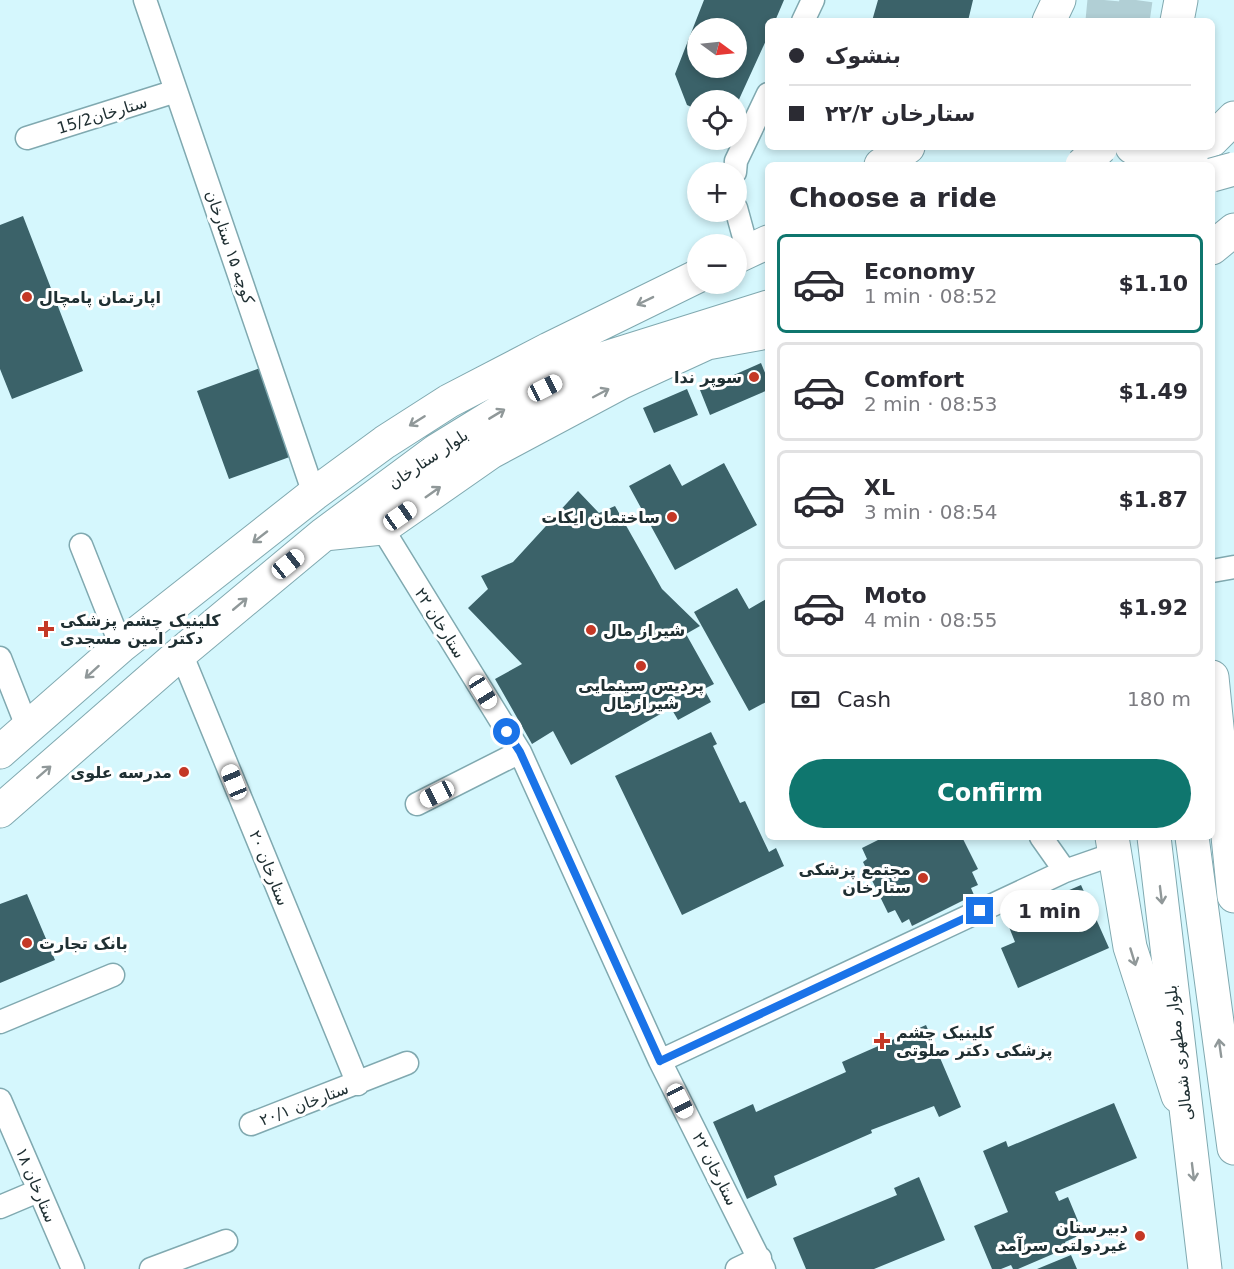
<!DOCTYPE html>
<html lang="en">
<head>
<meta charset="utf-8">
<style>
	:root { --surface:#fff; --page:#f7f7f7; --text:#2b2b33; --muted:#7c7c81; --line:#e1e1e2; --accent:#0f766e }
	body { margin:0; font-family:"DejaVu Sans","Noto Naskh Arabic",sans-serif; background:var(--page); color:var(--text); height:100vh; display:flex; flex-direction:column; font-size:22px; white-space:nowrap }
	* { box-sizing:border-box; margin:0 }
	p { font-size:20px; color:var(--muted) }
	.icon { flex:none; width:33px; height:33px; fill:none; stroke:currentColor; stroke-width:2; stroke-linecap:round; stroke-linejoin:round }
	.map { position:relative; flex:1; overflow:hidden }
	.panel { position:absolute; left:765px; top:162px; width:450px; height:678px; display:flex; flex-direction:column; background:var(--surface); border-radius:9px; box-shadow:0 3px 9px #0003 }
	.panel>* { flex:none }
	.banner { position:absolute; left:765px; top:18px; width:450px; height:132px; border-radius:9px; box-shadow:0 3px 9px #0003; display:grid; align-content:center; height:132px; padding:0 24px; background:var(--surface) }
	.needle { width:39px; rotate:105deg }
	.tools { position:absolute; left:687px; top:18px; display:grid; gap:12px }
	.tools a { display:grid; place-items:center; width:60px; height:60px; border-radius:50%; background:var(--surface); box-shadow:0 3px 9px #0003; font-size:30px }
	.end { position:absolute; width:27px; height:27px; margin:-14px; border:8px solid #1a73e8; background:#fff; box-shadow:0 0 0 3px #fff }
	.from { border-radius:50% }
	.bubble { position:absolute; height:42px; border-radius:21px; background:var(--surface); box-shadow:0 3px 9px #0003; font-size:20px; font-weight:700; line-height:42px; text-align:center }
	.car { position:absolute; width:18px; height:36px; margin:-18px -9px; border-radius:8px; box-shadow:0 0 4px 2px #0007; background:linear-gradient(#fff 24%,#345 0 40%,#fff 0 76%,#345 0 86%,#fff 0) }
	.banner b { display:flex; align-items:center; gap:21px; height:57px; font-size:22px }
	.banner b+b { border-top:2px solid var(--line) }
	.banner i { width:15px; height:15px; background:var(--text) }
	ul { padding:0; list-style:none }
	li { display:flex; align-items:center; gap:18px; height:99px; margin:0 12px 9px; padding:0 12px; border:3px solid var(--line); border-radius:9px }
	li div { flex:1 }
	li b { display:block; font-size:22px }
	li em { font-style:normal; font-weight:700 }
	li.current { border-color:var(--accent) }
	li>.icon { width:54px; height:54px; stroke-width:1.5 }
	h2 { padding:0 24px; font-size:27px; line-height:72px }
	.pay { display:flex; align-items:center; gap:15px; height:66px; padding:0 24px; font-size:22px }
	.pay p { margin-inline-start:auto }
	.action { display:flex; gap:12px; margin-top:auto; padding:12px 24px }
	.action a { flex:1; height:69px; border-radius:36px; background:var(--accent); color:#fff; font-size:24px; font-weight:700; line-height:69px; text-align:center }
	.map>svg:first-child { display:block }
</style>
</head>
<body>
<div class="map">
<svg width="1234" height="1269" viewBox="0 0 1234 1269">
	<rect width="100%" height="100%" fill="#d5f7fd"/>
	<path fill="#3b6269" fill-rule="evenodd" d="M704,0H784L775,21H768V36L736,106V100H698V110L687,105L675,74ZM698,28H736V68H698Z
		M878,0H973L968,21H872Z
		M23,216L83,371L12,399L0,369V225Z
		M761,363L768,380V390L710,415L700,390Z
		M263,367L295,455L229,479L197,391Z
		M687,389L698,415L654,433L643,408Z
		M724,463L757,525L675,570L629,486L670,464L682,486Z
		M578,491L599,513L615,506L662,589L700,626L686,634L714,684L704,689L711,702L678,720L671,708L571,765L553,731L532,744L495,679L522,664L468,608L488,589L481,576L513,562Z
		M737,588L749,609L768,598V701L749,711L694,612Z
		M711,732L717,744L713,746L740,803L745,801L769,852L776,848L784,866L682,915L615,776Z
		M884,837H962L978,869L972,872L978,885L971,888L974,895L912,926L909,919L902,923L895,910L888,913L863,862L867,859L862,848Z
		M1081,885L1109,948L1018,988L1001,948L1015,942L1009,927L1024,920L1023,917L1047,907L1053,920L1068,913L1060,894Z
		M27,894L55,960L0,983V904Z
		M926,1025L961,1107L939,1117L934,1106L871,1130L872,1133L774,1176L777,1185L747,1199L713,1122L753,1104L756,1112L846,1072L842,1062Z
		M1114,1103L1137,1158L1055,1192L1059,1201L1068,1197L1078,1221L1073,1224L1078,1236L1065,1242L1067,1248L1018,1269H1013L1011,1265L1001,1269H992L974,1226L1008,1212L983,1151L1006,1141L1008,1147Z
		M919,1177L945,1240L874,1269H806L793,1238L897,1195L894,1188Z
		M1071,1255L1077,1269H1037Z"/>
	<g fill="none" stroke-linecap="round" stroke-linejoin="round">
		<path stroke="#b1cfd5" stroke-width="33" stroke-dasharray="33 16" stroke-linecap="butt" d="M1102,21L1104,0
			M1133,21L1136,0"/>
		<g stroke="#80a9b0" stroke-width="25">
			<path id="street" d="M145,0L314,494
				M803,21L813,0
				M27,138L176,91
				M735,172L736,161L768,94
				M736,208L748,252
				M382,528L520,752L660,1061L764,1269
				M81,545L121,646
				M1212,571L1234,567
				M181,653L358,1084
				M0,658L28,729
				M417,804L520,752
				M1041,837L1065,871
				M0,1022L113,975
				M660,1061L1065,871L1114,854
				M0,1100L73,1269
				M251,1124L407,1063
				M0,1207L38,1191
				M151,1269L226,1241
				M737,1269L760,1258"/>
		</g>
		<g stroke="#80a9b0" stroke-width="35">
			<path id="secondary" d="M1049,21L1059,0
				M1212,140L1234,118
				M1132,147C1157,153 1177,157 1202,147
				M881,165L908,147
				M1212,248L1234,230
				M736,257L768,242
				M324,534L382,528L491,452L622,382L707,343L768,332
				M1212,677L1234,896
				M0,752L121,646L314,494L385,442L449,401L549,349L698,276
				M0,811L181,653L324,534L436,451L509,406L599,360L768,307
				M1112,837L1130,947L1178,1096"/>
		</g>
		<g stroke="#80a9b0" stroke-width="35">
			<path id="primary" d="M1177,21L1181,0
				M1154,837L1205,1269
				M1192,837L1234,1148"/>
		</g>
		<use href="#street" stroke="#fff" stroke-width="22"/>
		<use href="#secondary" stroke="#fff" stroke-width="33"/>
		<use href="#primary" stroke="#fff" stroke-width="33"/>
		<g stroke="#80a9b0" stroke-width="35" stroke-linecap="butt">
			<path id="secondary-bridge" d="M1212,175L1234,169"/>
		</g>
		<g stroke="#80a9b0" stroke-width="35" stroke-linecap="butt">
			<path id="primary-bridge" d="M1082,165L1101,147"/>
		</g>
		<use href="#secondary-bridge" stroke="#fff" stroke-width="33"/>
		<use href="#primary-bridge" stroke="#fff" stroke-width="33"/>
	</g>
	<defs><path id="oneway-shaft" d="M-6 0H5M1.5-3L5.5 0L1.5 3" fill="none" stroke-width="1.6" stroke-linecap="round" stroke-linejoin="round" transform="scale(1.5)"/></defs>
	<g stroke="#909899">
		<use href="#oneway-shaft" transform="translate(645 301) rotate(154)"/>
		<use href="#oneway-shaft" transform="translate(601 393) rotate(-28)"/>
		<use href="#oneway-shaft" transform="translate(497 414) rotate(-31)"/>
		<use href="#oneway-shaft" transform="translate(417 421) rotate(148)"/>
		<use href="#oneway-shaft" transform="translate(433 492) rotate(-35)"/>
		<use href="#oneway-shaft" transform="translate(260 537) rotate(142)"/>
		<use href="#oneway-shaft" transform="translate(240 604) rotate(-40)"/>
		<use href="#oneway-shaft" transform="translate(92 672) rotate(138)"/>
		<use href="#oneway-shaft" transform="translate(44 772) rotate(-41)"/>
		<use href="#oneway-shaft" transform="translate(1161 895) rotate(83)"/>
		<use href="#oneway-shaft" transform="translate(1133 957) rotate(73)"/>
		<use href="#oneway-shaft" transform="translate(1220 1048) rotate(-98)"/>
		<use href="#oneway-shaft" transform="translate(1193 1172) rotate(83)"/>
	</g>
	<g fill="none" stroke-linecap="round" stroke-linejoin="round">
		<path stroke="#1a73e8" stroke-width="8" d="M507,732L520,752L660,1061L980,911"/>
	</g>
	<g fill="#c43826" stroke="#fff" stroke-width="2">
		<circle cx="27" cy="297" r="6"/>
		<circle cx="754" cy="377" r="6"/>
		<circle cx="672" cy="517" r="6"/>
		<path d="M43 620h6v6h6v6h-6v6h-6v-6h-6v-6h6z"/>
		<circle cx="591" cy="630" r="6"/>
		<circle cx="641" cy="666" r="6"/>
		<circle cx="184" cy="772" r="6"/>
		<circle cx="923" cy="878" r="6"/>
		<circle cx="27" cy="943" r="6"/>
		<path d="M879 1032h6v6h6v6h-6v6h-6v-6h-6v-6h6z"/>
		<circle cx="1140" cy="1236" r="6"/>
	</g>
	<g text-anchor="middle" dominant-baseline="central" stroke-width="6" stroke-linejoin="round" paint-order="stroke">
		<g font-size="16" fill="#203033" stroke="#fff">
			<text transform="translate(102 115) rotate(-17)">ستارخان15/2</text>
			<text transform="translate(230 247) rotate(71)">کوچه ۱۵ ستارخان</text>
			<text transform="translate(428 459) rotate(-34)">بلوار ستارخان</text>
			<text transform="translate(440 623) rotate(58)">۲۲ ستارخان</text>
			<text transform="translate(269 868) rotate(68)">۲۰ ستارخان</text>
			<text transform="translate(1179 1053) rotate(-97)">بلوار مطهرى شمالى</text>
			<text transform="translate(304 1104) rotate(-21)">۲۰/۱ ستارخان</text>
			<text transform="translate(715 1169) rotate(63)">۲۲ ستارخان</text>
			<text transform="translate(36 1185) rotate(67)">۱۸ ستارخان</text>
		</g>
		<g font-size="16" font-weight="bold" fill="#203033" stroke="#fff" text-anchor="start">
			<text x="39" y="297">اپارتمان پامچال</text>
			<text x="742" y="377" text-anchor="end">سوپر ندا</text>
			<text x="660" y="517" text-anchor="end">ساختمان ایکات</text>
			<text x="60" y="620">کلینیک چشم پزشکی<tspan x="60" dy="18">دکتر امین مسجدی</tspan></text>
			<text x="603" y="630">شیراز مال</text>
			<text x="641" y="685" text-anchor="middle">پردیس سینمایی<tspan x="641" dy="18">شیرازمال</tspan></text>
			<text x="172" y="772" text-anchor="end">مدرسه علوی</text>
			<text x="911" y="869" text-anchor="end">مجتمع پزشکی<tspan x="911" dy="18">ستارخان</tspan></text>
			<text x="39" y="943">بانک تجارت</text>
			<text x="896" y="1032">کلینیک چشم<tspan x="896" dy="18">پزشکی دکتر صلوتی</tspan></text>
			<text x="1128" y="1227" text-anchor="end">دبیرستان<tspan x="1128" dy="18">غیردولتی سرآمد</tspan></text>
		</g>
	</g>
</svg>
<div class="tools">
<a><svg class="needle" viewBox="-14 -14 28 28"><path d="M0-13l5 13h-10z" fill="#e53935"/><path d="M0 13l5-13h-10z" fill="#7c7c81"/></svg></a>
<a><svg class="icon" aria-label="locate" viewBox="0 0 24 24"><circle cx="12" cy="12" r="6"/><path d="M12 2v4M12 18v4M2 12h4M18 12h4"/></svg></a>
<a>+</a>
<a>−</a>
</div>
<i class="end from" style="left:507px;top:732px"></i>
<i class="end" style="left:980px;top:911px"></i>
<div class="bubble" style="left:1000px;top:890px;width:99px">1 min</div>
<i class="car" style="left:545px;top:388px;rotate:63deg"></i>
<i class="car" style="left:400px;top:516px;rotate:55deg"></i>
<i class="car" style="left:288px;top:564px;rotate:51deg"></i>
<i class="car" style="left:483px;top:692px;rotate:148deg"></i>
<i class="car" style="left:234px;top:782px;rotate:338deg"></i>
<i class="car" style="left:437px;top:794px;rotate:243deg"></i>
<i class="car" style="left:680px;top:1101px;rotate:153deg"></i>
<div class="banner">
<b><i class="from"></i>بنشوک</b>
<b><i></i>۲۲/۲ ستارخان</b>
</div>
<section class="panel">
<h2>Choose a ride</h2>
<ul>
<li class="current"><svg class="icon" aria-label="car" viewBox="0 0 24 24"><path d="M5 17H2v-5l4-1 3-4h7l3 4 3 1v5h-3M9 17h6M6 11h13"/><circle cx="7" cy="17" r="2"/><circle cx="17" cy="17" r="2"/></svg><div><b>Economy</b><p>1 min · 08:52</p></div><em>$1.10</em></li>
<li><svg class="icon" aria-label="car" viewBox="0 0 24 24"><path d="M5 17H2v-5l4-1 3-4h7l3 4 3 1v5h-3M9 17h6M6 11h13"/><circle cx="7" cy="17" r="2"/><circle cx="17" cy="17" r="2"/></svg><div><b>Comfort</b><p>2 min · 08:53</p></div><em>$1.49</em></li>
<li><svg class="icon" aria-label="car" viewBox="0 0 24 24"><path d="M5 17H2v-5l4-1 3-4h7l3 4 3 1v5h-3M9 17h6M6 11h13"/><circle cx="7" cy="17" r="2"/><circle cx="17" cy="17" r="2"/></svg><div><b>XL</b><p>3 min · 08:54</p></div><em>$1.87</em></li>
<li><svg class="icon" aria-label="car" viewBox="0 0 24 24"><path d="M5 17H2v-5l4-1 3-4h7l3 4 3 1v5h-3M9 17h6M6 11h13"/><circle cx="7" cy="17" r="2"/><circle cx="17" cy="17" r="2"/></svg><div><b>Moto</b><p>4 min · 08:55</p></div><em>$1.92</em></li>
</ul>
<div class="pay"><svg class="icon" aria-label="cash" viewBox="0 0 24 24"><path d="M3 7h18v10H3z"/><circle cx="12" cy="12" r="2"/></svg>Cash<p>180 m</p></div>
<div class="action"><a>Confirm</a></div>
</section>
</div>
</body>
</html>
